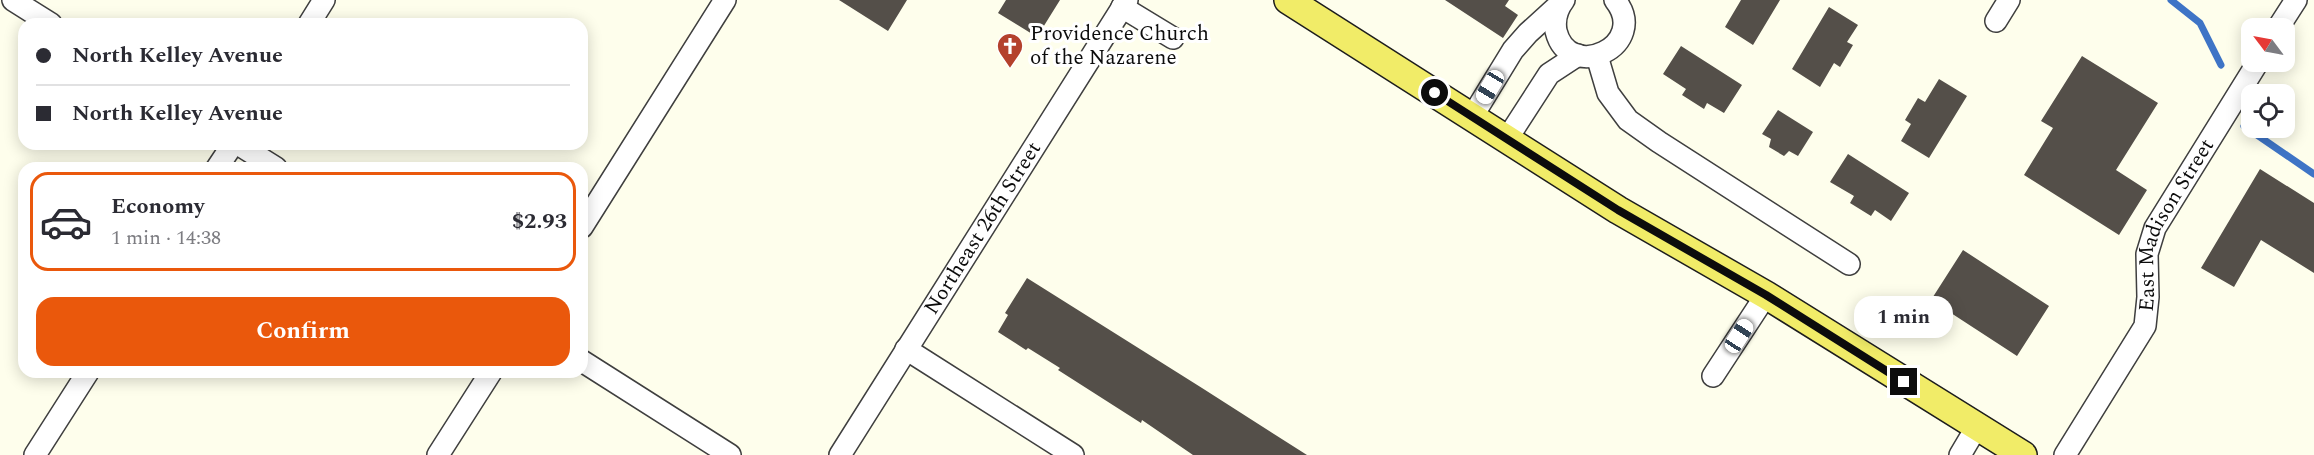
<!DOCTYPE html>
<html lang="en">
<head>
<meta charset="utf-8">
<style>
	:root { --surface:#fff; --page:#f7f7f7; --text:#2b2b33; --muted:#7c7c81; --line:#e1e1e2; --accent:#ea580c }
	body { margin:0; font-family:Spectral,serif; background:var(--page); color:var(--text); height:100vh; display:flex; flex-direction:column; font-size:22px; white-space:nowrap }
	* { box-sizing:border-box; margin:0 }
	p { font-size:20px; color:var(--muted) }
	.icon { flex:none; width:33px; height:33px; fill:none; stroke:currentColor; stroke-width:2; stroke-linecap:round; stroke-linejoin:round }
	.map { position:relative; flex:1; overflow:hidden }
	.side { position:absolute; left:18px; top:162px; width:570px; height:216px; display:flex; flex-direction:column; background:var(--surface); border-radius:18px; box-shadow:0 3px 15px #0003 }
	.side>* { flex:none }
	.hud { position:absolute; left:18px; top:18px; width:570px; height:132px; border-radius:18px; box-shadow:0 3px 15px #0003; display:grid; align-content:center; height:132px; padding:0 18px; background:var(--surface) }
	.needle { width:39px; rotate:302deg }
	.fabs { position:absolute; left:2241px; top:18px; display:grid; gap:12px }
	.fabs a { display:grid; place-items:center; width:54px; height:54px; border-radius:12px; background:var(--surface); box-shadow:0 3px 15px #0003; font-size:30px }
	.end { position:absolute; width:27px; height:27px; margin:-14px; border:8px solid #0c0c0c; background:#fff; box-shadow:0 0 0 3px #fff }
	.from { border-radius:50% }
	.bubble { position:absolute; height:42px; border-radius:18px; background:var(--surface); box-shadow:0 3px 15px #0003; font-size:20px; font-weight:700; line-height:42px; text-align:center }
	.car { position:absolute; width:18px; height:36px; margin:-18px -9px; border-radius:8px; box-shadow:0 0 4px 2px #0007; background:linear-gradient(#fff 24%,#345 0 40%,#fff 0 76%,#345 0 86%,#fff 0) }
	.hud b { display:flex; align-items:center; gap:21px; height:57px; font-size:22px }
	.hud b+b { border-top:2px solid var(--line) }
	.hud i { width:15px; height:15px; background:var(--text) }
	ul { padding:10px 0 0; list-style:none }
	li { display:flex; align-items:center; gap:18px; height:99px; margin:0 12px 9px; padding:0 6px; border:3px solid transparent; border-radius:18px }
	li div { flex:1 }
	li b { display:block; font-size:22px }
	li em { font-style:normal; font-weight:700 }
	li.on { border-color:var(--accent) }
	li>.icon { width:54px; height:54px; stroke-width:1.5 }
	.cta { display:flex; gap:12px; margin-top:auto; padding:12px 18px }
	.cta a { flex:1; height:69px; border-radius:18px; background:var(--accent); color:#fff; font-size:24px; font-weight:700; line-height:69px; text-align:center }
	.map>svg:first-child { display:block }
</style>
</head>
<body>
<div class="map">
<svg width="2314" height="455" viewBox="0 0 2314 455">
	<rect width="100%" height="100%" fill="#fefeec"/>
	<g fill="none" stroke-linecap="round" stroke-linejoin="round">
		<path stroke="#3e74c6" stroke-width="7" d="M2171,0L2200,23L2221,65
			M2244,126L2314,174"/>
	</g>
	<path fill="#544f49" d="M839,0H907L888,31Z
		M1006,0H1060L1037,37L998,13Z
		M1445,0H1509L1505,6L1518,15L1503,38Z
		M1741,0H1780L1753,45L1725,27Z
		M1829,7L1858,25L1847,42L1853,45L1840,67L1834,63L1820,87L1792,69Z
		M1681,46L1742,85L1724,113L1707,103L1704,109L1682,95L1686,89L1663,74Z
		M2082,56L2158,103L2116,170L2147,190L2119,235L2024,175L2053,128L2041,121Z
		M1939,79L1967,96L1929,158L1901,141L1911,124L1905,120L1918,98L1925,102Z
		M1778,110L1813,132L1798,156L1789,151L1784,156L1769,147L1771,139L1762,134Z
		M1848,154L1909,193L1891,221L1875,210L1871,216L1850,203L1854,196L1830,182Z
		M2260,169L2314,203V273L2261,240L2234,287L2201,268Z
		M1963,250L2049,306L2017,356L1931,300Z
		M1027,278L1202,388L1307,455H1193L1142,420L1141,423L1058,370L1060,368L1028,348L1026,350L998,332L1008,315L1005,313Z"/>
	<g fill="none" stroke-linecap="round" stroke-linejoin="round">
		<g stroke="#3f3f3f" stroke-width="24">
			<g id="minor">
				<path d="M13,0L51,24"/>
				<path d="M1564,0C1557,9 1554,20 1556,31C1569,84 1651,45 1615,0"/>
				<path d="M1122,7L1173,38"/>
				<path d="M1996,21L2009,0"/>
				<path d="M309,24L324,0"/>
				<path d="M2278,28L2296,0"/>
				<path d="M1597,56L1608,93L1628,120L1659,142L1849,264"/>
				<path d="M1472,117L1513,50L1528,33L1561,3"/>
				<path d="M1507,139L1549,74L1578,55"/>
				<path d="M238,144L276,168"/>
				<path d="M217,168L233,144"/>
				<path d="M582,227L725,0"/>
				<path d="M906,349L1073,455"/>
				<path d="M582,361L730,455"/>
				<path d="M1713,376L1766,295"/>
				<path d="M35,455L88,372"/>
				<path d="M438,455L491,372"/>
				<path id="s1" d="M840,455L1127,0"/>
				<path d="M1960,455L1976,428"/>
				<path id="s2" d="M2065,455L2145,326L2148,297L2147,254L2155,228L2258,62"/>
			</g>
		</g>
		<g stroke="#1d1d1d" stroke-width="30">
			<path id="major" d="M1288,0L1618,210L1766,295L2023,455"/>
		</g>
		<use href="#minor" stroke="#fff" stroke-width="21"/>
		<use href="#major" stroke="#f1ec68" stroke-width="27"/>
	</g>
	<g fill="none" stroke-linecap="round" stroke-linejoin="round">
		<path stroke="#0c0c0c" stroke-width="8" d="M1435,93L1618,210L1766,295L1904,382"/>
	</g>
	<defs>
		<g id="church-pin" transform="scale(1.35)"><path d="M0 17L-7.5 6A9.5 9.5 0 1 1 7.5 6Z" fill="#b4412c" stroke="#fff"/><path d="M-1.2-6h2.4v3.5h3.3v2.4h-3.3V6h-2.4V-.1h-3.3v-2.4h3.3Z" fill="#fff"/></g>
	</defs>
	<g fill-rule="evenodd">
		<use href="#church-pin" x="1010" y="46"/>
	</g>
	<g text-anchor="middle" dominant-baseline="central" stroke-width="6" stroke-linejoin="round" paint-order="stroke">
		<g font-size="21" fill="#0c0c0c" stroke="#fff" text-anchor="start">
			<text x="1030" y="34">Providence Church<tspan x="1030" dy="24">of the Nazarene</tspan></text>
		</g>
		<g font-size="21" fill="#0c0c0c" stroke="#fff">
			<text stroke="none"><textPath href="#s1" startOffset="268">Northeast 26th Street</textPath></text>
			<text stroke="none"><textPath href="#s2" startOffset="260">East Madison Street</textPath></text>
		</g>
	</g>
</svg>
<div class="fabs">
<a><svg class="needle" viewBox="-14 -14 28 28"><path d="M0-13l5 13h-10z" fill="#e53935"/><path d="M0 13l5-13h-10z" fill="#7c7c81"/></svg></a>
<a><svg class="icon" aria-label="locate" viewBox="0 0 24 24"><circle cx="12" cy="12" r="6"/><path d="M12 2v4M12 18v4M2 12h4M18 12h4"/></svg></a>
</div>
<i class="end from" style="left:1435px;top:93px"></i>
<i class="end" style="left:1904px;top:382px"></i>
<div class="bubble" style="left:1854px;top:296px;width:99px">1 min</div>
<i class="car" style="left:1490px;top:87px;rotate:211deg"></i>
<i class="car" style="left:1739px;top:336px;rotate:33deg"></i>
<div class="hud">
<b><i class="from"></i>North Kelley Avenue</b>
<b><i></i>North Kelley Avenue</b>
</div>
<section class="side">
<ul>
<li class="on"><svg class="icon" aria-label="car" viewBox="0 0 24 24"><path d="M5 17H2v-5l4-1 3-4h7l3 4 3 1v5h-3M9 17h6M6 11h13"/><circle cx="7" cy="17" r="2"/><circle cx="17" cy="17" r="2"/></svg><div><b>Economy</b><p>1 min · 14:38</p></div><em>$2.93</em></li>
</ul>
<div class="cta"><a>Confirm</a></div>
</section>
</div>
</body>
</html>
